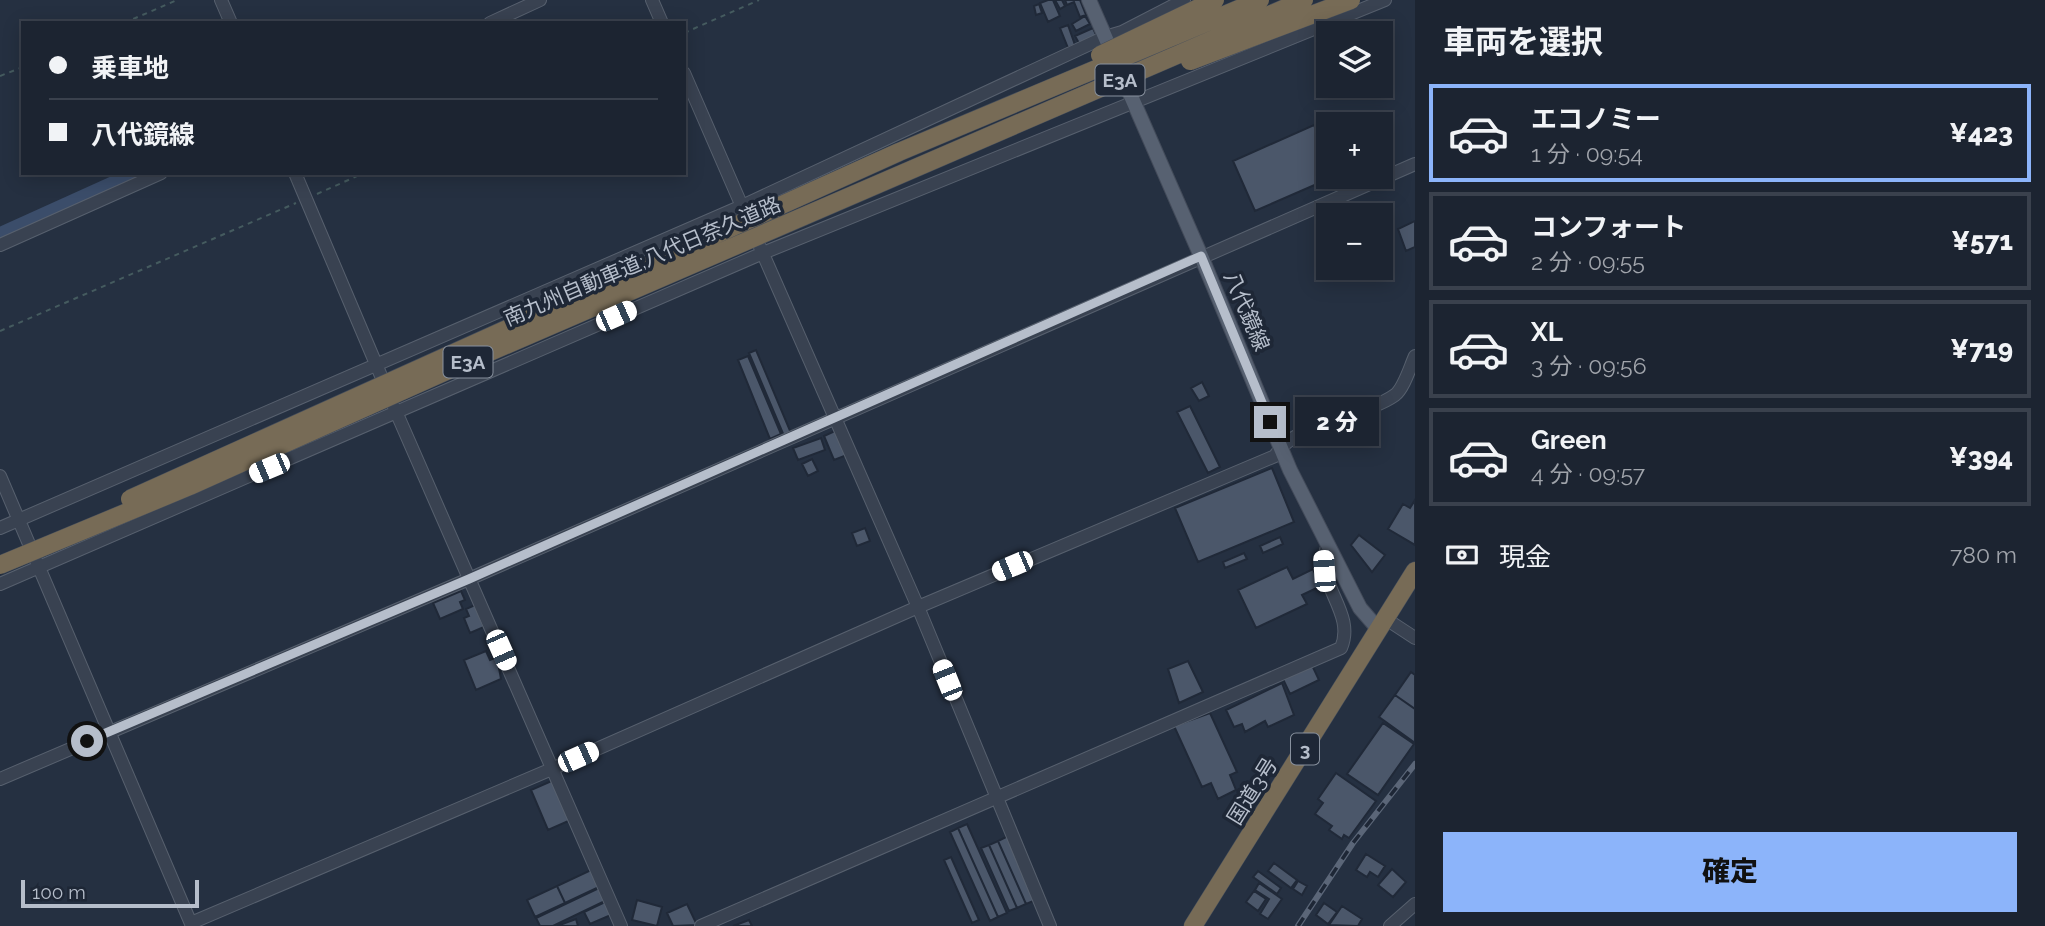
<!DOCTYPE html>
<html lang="ja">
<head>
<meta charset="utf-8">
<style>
	:root { --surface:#1c2431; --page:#29303d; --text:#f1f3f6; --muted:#a0a4ab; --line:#3a414d; --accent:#8cb4fa }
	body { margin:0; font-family:Raleway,"Noto Sans JP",sans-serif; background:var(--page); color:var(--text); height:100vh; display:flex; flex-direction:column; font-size:26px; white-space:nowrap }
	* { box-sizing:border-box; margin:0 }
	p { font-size:23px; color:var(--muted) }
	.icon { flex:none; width:38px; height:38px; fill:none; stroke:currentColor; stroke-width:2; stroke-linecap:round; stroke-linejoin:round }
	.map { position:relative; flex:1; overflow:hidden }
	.side { display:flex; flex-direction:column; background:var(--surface); width:630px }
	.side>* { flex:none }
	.guide { position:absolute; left:21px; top:21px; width:665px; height:154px; border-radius:0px; box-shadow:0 4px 18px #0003,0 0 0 2px var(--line); display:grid; align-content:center; height:154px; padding:0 28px; background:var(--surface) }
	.fabs { position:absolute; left:1316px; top:21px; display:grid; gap:14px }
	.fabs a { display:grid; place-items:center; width:77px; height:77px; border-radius:0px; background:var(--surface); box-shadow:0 4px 18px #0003,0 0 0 2px var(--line); font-size:35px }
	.scale { position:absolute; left:21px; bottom:18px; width:178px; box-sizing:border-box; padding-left:7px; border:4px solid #b6becb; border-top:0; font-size:19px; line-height:24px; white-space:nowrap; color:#b6becb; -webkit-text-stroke:5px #1e2736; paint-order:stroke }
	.end { position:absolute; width:32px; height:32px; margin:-16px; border:9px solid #b6becb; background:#111; box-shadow:0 0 0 4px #111 }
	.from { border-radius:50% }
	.bubble { position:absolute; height:49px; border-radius:0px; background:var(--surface); box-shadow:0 4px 18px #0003,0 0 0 2px var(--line); font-size:23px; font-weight:800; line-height:49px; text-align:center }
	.car { position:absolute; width:21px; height:42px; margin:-21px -10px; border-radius:9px; box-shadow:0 0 5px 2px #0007; background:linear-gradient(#fff 24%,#345 0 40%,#fff 0 76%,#345 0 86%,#fff 0) }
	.guide b { display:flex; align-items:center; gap:24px; height:66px; font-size:26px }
	.guide b+b { border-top:2px solid var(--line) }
	.guide i { width:18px; height:18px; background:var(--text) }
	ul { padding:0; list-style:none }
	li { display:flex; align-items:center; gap:21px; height:98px; margin:0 14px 10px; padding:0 14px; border:4px solid var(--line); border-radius:0px }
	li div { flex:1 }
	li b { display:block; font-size:26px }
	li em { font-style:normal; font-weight:800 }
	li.active { border-color:var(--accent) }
	li>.icon { width:63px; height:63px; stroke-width:1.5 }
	h2 { padding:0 28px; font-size:32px; line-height:84px }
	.pay { display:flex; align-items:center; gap:18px; height:77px; padding:0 28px; font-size:26px }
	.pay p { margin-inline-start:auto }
	.action { display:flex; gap:14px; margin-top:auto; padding:14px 28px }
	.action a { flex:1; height:80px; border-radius:0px; background:var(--accent); color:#111; font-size:28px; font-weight:800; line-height:80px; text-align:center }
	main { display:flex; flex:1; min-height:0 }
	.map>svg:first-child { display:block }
</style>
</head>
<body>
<main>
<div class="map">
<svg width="1415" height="926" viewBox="0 0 1415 926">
	<rect width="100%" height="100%" fill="#253041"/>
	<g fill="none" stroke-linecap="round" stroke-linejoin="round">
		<path stroke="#3b4d6a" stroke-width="12" d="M0,233L133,173"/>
	</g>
	<path fill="#4b576a" stroke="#202938" stroke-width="2" d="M1048,0H1053L1060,16L1048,22L1040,3Z
		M1055,0H1062L1065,6L1060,9Z
		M1065,0H1080L1086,15L1080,17L1074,2L1067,5Z
		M1039,4L1042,13L1036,15L1034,6Z
		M1085,16L1090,24L1076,31L1072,24Z
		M1068,25L1075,45L1068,48L1060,28Z
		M1093,28L1097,37L1080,45L1075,36Z
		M1314,125L1328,157V177H1333L1255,211L1233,161Z
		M1415,221V247L1406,251L1398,229Z
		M1263,321L1269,335L1250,344L1242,329Z
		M756,350L791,433L784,436L749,353Z
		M748,356L781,434L770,439L738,360Z
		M1202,382L1209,396L1199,401L1191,388Z
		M1190,406L1220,467L1208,473L1177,412Z
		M837,430L847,455L834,460L824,436Z
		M821,438L825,450L798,460L793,448Z
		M812,459L818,471L808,476L802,464Z
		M1272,468L1294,522L1198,562L1175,508Z
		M1415,500V545L1388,529L1403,504L1410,508Z
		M865,528L870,541L857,546L852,533Z
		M1359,535L1385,555L1372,572L1351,545Z
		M1280,537L1283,544L1263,553L1260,546Z
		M1244,553L1247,559L1225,568L1223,562Z
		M1287,567L1293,579L1313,569L1321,586L1302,595L1307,604L1256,628L1238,590Z
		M461,591L465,600L460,602L463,609L440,619L433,603Z
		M475,605L484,627L470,633L464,618L469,616L466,609Z
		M486,651L490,660L497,657L501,679L476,690L464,660Z
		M1188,661L1203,692L1179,703L1168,669Z
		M1311,663L1319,680L1290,694L1282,677Z
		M1411,672L1415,675V709L1395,695Z
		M1282,683L1294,715L1268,727L1265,721L1245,732L1242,724L1234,727L1226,710Z
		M1395,695L1415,709V743L1379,717Z
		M1210,713L1237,772L1230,775L1236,790L1218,799L1211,783L1202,787L1174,726Z
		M1383,723L1414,744L1378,795L1347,774Z
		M1336,773L1376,801L1349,838L1344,835L1342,839L1329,830L1332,826L1315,814L1323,803L1318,799Z
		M556,779L573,819L548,830L531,790Z
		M967,824L1007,913L998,917L958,828Z
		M958,828L998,917L990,921L950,832Z
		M1008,836L1036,900L1026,904L998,841Z
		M998,841L1026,904L1017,908L989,845Z
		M989,845L1017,908L1009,911L981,848Z
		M1366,854L1385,866L1378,877L1370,872L1367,877L1356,870Z
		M951,857L979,920L972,923L944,860Z
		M1274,863L1297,880L1291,888L1268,871Z
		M1392,869L1406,882L1393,897L1378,885Z
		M591,870L599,887L565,903L557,886Z
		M1258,871L1281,888L1277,894L1253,877Z
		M1298,881L1307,886L1302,895L1293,889Z
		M1259,883L1282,899L1268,919L1260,914L1269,899L1255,890Z
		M557,886L565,903L535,917L527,900Z
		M599,888L605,901L553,926H540L536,918Z
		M1254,891L1266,899L1258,911L1246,902Z
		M637,900L662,907L657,926L632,920Z
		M605,902L611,915L590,924L584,912Z
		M1324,903L1337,912L1328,924L1316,915Z
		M687,904L697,925L673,926L667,913Z
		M1342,906L1362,919L1358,926L1329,925Z
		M576,919L578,926H557Z
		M749,920L752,926H733Z"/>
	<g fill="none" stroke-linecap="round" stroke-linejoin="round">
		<g stroke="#57606e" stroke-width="14">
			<path id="minor" d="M221,0L231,23
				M652,0L662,23
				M490,23L540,0
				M684,73L744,211
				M295,173L387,390
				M0,245L161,173
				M760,247L918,607L1050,926
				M394,407L621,926
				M0,476L192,926
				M0,528L742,206L1105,37L1122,32L1184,0
				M0,584L763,253L1385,0
				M1386,619L1415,638
				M0,779L469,579L1415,164
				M191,923L554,768L918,607L1275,456C1293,423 1364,417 1395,395C1404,388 1410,367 1415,356
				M701,926L1341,648C1357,611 1311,582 1328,545
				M1390,926L1415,904"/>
		</g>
		<g stroke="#434b5a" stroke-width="16">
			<path id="major" d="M1089,0L1201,256L1290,470L1360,608L1379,630"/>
		</g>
		<g stroke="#444d5b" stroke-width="19">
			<path id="highway" d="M1193,926L1415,571"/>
		</g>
		<path stroke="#455b5f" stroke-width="2" stroke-dasharray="5 5" stroke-linecap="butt" d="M124,23L177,0
			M684,33L759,0
			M0,76L23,67
			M317,194L364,173
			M0,331L296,203"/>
		<use href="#minor" stroke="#394251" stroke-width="12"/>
		<use href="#major" stroke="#576171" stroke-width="14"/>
		<use href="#highway" stroke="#776b56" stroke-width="18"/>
		<g stroke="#5b6678" stroke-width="6">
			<path id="rail" d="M1298,926L1353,843L1415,764"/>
		</g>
		<use href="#rail" stroke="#1e2736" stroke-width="3.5" stroke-dasharray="10" stroke-linecap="butt"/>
		<g stroke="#444d5b" stroke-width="19" stroke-linecap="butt">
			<path id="highway-bridge" d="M1100,55L1215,0
				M1190,61L1351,0
				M130,499L899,152L1260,0
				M0,565L190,486L462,364L1304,0"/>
		</g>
		<use href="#highway-bridge" stroke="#776b56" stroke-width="18"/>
	</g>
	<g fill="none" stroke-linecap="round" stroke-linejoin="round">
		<path stroke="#b6becb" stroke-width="9" d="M87,741L469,579L1201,256L1270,422"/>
	</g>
	<g text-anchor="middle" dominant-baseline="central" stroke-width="7" stroke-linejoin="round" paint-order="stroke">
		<g fill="#1e2736" stroke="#88919e" stroke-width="2">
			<rect x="1095.5" y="64.5" width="49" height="31" rx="5"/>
			<rect x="443.5" y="346.5" width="49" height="31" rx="5"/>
			<rect x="1291" y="733.5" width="28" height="31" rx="5"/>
		</g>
		<g font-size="19" font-weight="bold" fill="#b6becb">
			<text x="1120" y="80">E3A</text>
			<text x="468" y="362">E3A</text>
			<text x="1305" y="749">3</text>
		</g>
		<g font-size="21" fill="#b6becb" stroke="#1e2736">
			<text transform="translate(642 261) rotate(-23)">南九州自動車道;八代日奈久道路</text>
			<text transform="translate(1247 311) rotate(67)">八代鏡線</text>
			<text transform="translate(1252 791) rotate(-58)">国道3号</text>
		</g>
	</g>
</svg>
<div class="fabs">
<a><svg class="icon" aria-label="layers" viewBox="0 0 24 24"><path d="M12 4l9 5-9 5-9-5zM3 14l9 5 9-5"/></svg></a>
<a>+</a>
<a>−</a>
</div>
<div class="scale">100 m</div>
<i class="end from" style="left:87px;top:741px"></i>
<i class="end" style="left:1270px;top:422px"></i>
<div class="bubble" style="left:1295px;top:397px;width:84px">2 分</div>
<i class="car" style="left:616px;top:316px;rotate:66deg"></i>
<i class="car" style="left:269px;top:468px;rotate:247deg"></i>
<i class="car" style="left:1012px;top:566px;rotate:247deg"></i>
<i class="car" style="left:1324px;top:571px;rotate:356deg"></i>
<i class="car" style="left:501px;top:650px;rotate:156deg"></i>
<i class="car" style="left:947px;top:680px;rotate:338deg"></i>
<i class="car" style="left:578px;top:757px;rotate:66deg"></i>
<div class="guide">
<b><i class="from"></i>乗車地</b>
<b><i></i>八代鏡線</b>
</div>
</div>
<section class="side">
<h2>車両を選択</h2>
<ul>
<li class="active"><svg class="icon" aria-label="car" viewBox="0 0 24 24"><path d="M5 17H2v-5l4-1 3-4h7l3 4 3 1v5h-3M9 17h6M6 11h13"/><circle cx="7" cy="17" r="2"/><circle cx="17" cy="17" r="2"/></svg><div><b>エコノミー</b><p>1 分 · 09:54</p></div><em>¥423</em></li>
<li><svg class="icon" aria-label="car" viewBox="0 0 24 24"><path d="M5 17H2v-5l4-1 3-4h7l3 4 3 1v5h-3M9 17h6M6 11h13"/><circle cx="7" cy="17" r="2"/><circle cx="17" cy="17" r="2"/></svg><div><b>コンフォート</b><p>2 分 · 09:55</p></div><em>¥571</em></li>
<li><svg class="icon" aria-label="car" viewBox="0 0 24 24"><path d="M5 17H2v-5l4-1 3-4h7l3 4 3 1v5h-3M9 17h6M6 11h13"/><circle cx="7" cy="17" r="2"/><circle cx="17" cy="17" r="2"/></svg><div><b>XL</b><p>3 分 · 09:56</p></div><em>¥719</em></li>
<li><svg class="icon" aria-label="car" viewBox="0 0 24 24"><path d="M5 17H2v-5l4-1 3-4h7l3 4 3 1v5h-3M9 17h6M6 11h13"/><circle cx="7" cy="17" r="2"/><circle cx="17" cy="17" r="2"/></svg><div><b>Green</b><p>4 分 · 09:57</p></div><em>¥394</em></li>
</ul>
<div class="pay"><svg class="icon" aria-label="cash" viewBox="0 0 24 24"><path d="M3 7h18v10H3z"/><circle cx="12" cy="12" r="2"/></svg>現金<p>780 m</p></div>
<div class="action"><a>確定</a></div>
</section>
</main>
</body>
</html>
